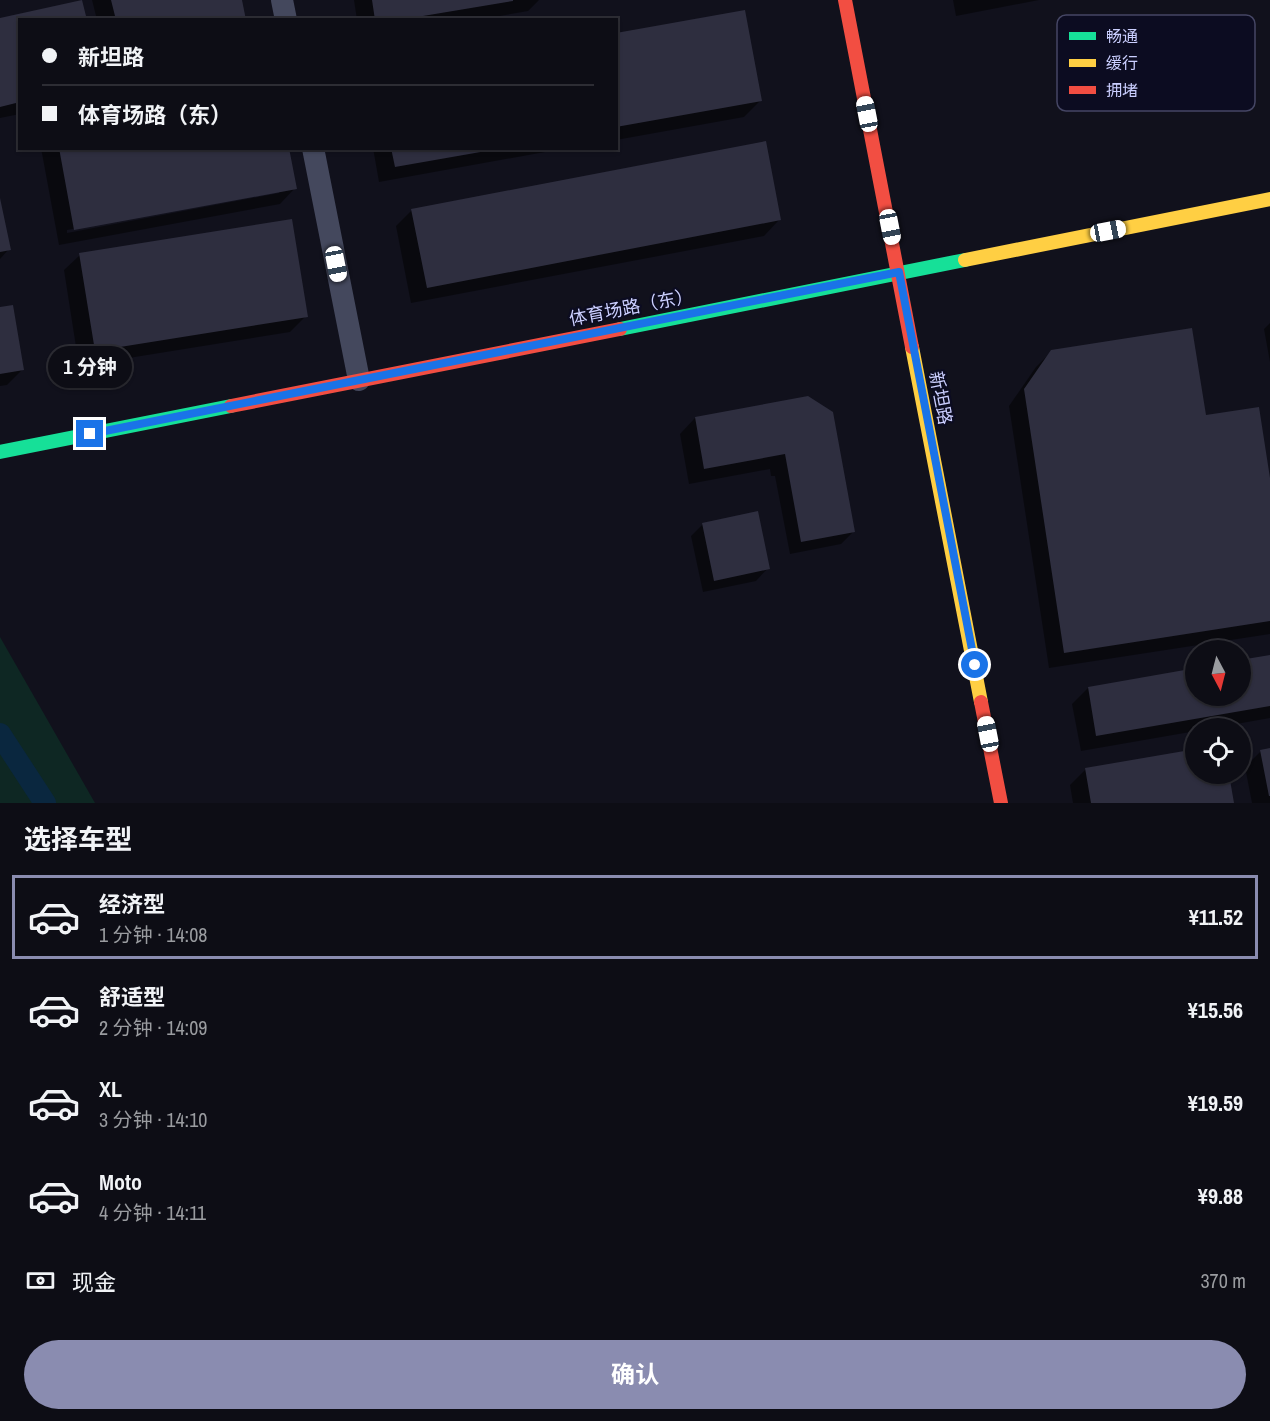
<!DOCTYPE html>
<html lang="zh">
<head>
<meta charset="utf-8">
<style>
	:root { --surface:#0d0d15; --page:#16161e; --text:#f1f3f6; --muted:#9a9ca0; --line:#2d2d34; --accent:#8a8cb0 }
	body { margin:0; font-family:"Archivo Narrow","Noto Sans SC",sans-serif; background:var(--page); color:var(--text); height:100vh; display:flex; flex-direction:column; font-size:22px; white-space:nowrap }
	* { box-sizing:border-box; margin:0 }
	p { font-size:20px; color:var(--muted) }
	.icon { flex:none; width:33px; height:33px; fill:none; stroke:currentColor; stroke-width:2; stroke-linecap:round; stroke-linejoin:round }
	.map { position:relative; height:803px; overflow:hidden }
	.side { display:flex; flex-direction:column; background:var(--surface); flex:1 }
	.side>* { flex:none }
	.top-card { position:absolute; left:18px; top:18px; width:600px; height:132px; border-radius:0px; box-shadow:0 2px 4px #0004,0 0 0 2px var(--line); display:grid; align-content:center; height:132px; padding:0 24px; background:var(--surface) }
	.needle { width:39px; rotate:173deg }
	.controls { position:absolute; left:1185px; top:640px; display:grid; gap:12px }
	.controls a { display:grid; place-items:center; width:66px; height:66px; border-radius:50%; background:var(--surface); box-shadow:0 2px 4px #0004,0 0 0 2px var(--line); font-size:30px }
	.end { position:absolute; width:27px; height:27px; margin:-14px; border:8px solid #1a73e8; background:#fff; box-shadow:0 0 0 3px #fff }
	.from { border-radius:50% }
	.bubble { position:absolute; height:42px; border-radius:21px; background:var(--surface); box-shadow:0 2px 4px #0004,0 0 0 2px var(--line); font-size:20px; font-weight:700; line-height:42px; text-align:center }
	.car { position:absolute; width:18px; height:36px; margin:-18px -9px; border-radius:8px; box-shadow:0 0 4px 2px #0007; background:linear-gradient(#fff 24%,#345 0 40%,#fff 0 76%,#345 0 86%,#fff 0) }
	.top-card b { display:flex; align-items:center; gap:21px; height:57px; font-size:22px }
	.top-card b+b { border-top:2px solid var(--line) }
	.top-card i { width:15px; height:15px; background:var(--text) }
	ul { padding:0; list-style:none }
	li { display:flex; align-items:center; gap:18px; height:84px; margin:0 12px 9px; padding:0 12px; border:3px solid transparent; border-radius:0px }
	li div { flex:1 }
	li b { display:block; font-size:22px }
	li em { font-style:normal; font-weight:700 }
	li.current { border-color:var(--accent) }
	li>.icon { width:54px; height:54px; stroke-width:1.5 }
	h2 { padding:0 24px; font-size:27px; line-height:72px }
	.pay { display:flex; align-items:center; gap:15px; height:66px; padding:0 24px; font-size:22px }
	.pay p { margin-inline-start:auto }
	.button { display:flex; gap:12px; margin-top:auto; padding:12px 24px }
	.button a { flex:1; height:69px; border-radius:36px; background:var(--accent); color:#fff; font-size:24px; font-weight:700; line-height:69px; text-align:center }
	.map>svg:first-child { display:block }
</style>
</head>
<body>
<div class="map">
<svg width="1270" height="803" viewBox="0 0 1270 803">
	<rect width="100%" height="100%" fill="#11111c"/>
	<path fill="#0e2723" d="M0,637L95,803H0Z"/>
	<path fill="#0007" fill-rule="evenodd" d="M92,0H240L245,20H97Z
		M354,0H539L528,11L477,20H357Z
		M953,0H1039L956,16Z
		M0,20H20V114L0,118Z
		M616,35L760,101L744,117L616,140Z
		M41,148H288L295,188L280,204L59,245ZM279,190V193L67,233V230Z
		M373,148H567L379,182Z
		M0,200L9,249L0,259Z
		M412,210L779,220L764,236L411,303L396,226Z
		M80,255L306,316L290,332L79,366L64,270Z
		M0,309L23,369L7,385L0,386Z
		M1270,323V362L1264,329Z
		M1052,351L1204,417L1270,488V634L1049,668L1009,406L1036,367Z
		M808,397L853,532L841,544L790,554L775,476H771L770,469L689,484L680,434L695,418Z
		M703,524L768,568L756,581L703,592L691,536Z
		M1270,656V718L1208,729H1196V731L1081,751L1072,704L1088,688L1196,696H1240Z
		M1270,749V803H1252L1245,767L1261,751Z
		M1086,769L1228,774L1233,803H1073L1070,785Z"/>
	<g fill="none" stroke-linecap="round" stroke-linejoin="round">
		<path stroke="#0a273f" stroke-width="22" d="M0,734L45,803"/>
	</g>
	<path fill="#2e2e3f" d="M82,0L87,20H20V102L0,107V18Z
		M111,0H242L246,20H116Z
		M372,0H513V1L399,20H375Z
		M745,10L762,101L616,127V33Z
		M766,141L781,220L427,288L411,209Z
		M59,148H289L297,189L74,230Z
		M391,148H492V150L395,167Z
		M0,198L11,250L0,252Z
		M292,219L308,317L95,351L79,253Z
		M13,305L24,370L0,374V307Z
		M1192,328L1206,415L1259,407L1270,478V621L1064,653L1024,389L1051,350Z
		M808,396L833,412L855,532L801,542L785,454L704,469L695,417Z
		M758,511L770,569L714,581L702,523Z
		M1270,655V706L1096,736L1088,687L1196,668V696H1240V660Z
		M1270,748V796H1269L1260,750Z
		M1196,749V774H1229L1234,803H1091L1085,768Z"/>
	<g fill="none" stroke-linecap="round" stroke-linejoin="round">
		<path stroke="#44485d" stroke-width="22" d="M282,0L286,20
			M313,148L359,380"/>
		<path stroke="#16e098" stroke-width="14" d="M620,329L965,260
			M0,452L231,406"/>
		<path stroke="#ffcf43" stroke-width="14" d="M965,260L1270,199
			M912,347L981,702"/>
		<path stroke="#f24e42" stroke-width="14" d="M845,0L912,347
			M231,406L620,329
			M981,702L1001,803"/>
	</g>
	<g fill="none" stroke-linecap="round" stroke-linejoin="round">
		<path stroke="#1a73e8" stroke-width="8" d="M90,434L899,272L975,665"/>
	</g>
	<g text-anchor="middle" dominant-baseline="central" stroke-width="4.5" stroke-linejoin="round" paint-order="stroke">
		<g font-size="18" fill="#cbcfff" stroke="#0c0c21">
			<text transform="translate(631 307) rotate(-11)">体育场路（东）</text>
			<text transform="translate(941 398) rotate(79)">新坦路</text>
		</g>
	</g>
	<rect x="1057" y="15" width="198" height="96" rx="9" fill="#0c0c21" stroke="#454664" stroke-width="1.5"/>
	<rect x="1069" y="32" width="27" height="8" fill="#16e098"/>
	<rect x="1069" y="59" width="27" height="8" fill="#ffcf43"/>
	<rect x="1069" y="86" width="27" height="8" fill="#f24e42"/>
	<g font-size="16" fill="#cbcfff">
		<text x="1106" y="42">畅通</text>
		<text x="1106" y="69">缓行</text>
		<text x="1106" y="96">拥堵</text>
	</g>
</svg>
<div class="controls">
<a><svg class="needle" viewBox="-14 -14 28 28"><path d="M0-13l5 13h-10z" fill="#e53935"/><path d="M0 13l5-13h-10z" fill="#9a9ca0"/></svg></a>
<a><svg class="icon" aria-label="locate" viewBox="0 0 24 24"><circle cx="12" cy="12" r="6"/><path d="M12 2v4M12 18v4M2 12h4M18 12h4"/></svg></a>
</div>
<i class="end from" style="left:975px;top:665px"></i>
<i class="end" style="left:90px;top:434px"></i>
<div class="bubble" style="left:48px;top:346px;width:84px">1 分钟</div>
<i class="car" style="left:867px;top:114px;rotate:349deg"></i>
<i class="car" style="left:890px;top:227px;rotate:169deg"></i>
<i class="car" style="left:1108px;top:231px;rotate:79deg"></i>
<i class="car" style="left:336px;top:264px;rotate:169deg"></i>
<i class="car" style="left:988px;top:734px;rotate:349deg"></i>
<div class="top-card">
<b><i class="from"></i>新坦路</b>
<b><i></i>体育场路（东）</b>
</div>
</div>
<section class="side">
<h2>选择车型</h2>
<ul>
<li class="current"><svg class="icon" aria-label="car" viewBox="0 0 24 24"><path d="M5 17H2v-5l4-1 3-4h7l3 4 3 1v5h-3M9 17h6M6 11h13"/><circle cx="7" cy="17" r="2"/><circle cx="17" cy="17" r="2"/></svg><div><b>经济型</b><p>1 分钟 · 14:08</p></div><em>¥11.52</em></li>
<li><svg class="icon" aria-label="car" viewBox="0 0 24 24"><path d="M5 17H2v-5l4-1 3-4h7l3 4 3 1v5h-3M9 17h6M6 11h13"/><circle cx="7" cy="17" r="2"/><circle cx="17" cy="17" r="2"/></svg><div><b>舒适型</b><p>2 分钟 · 14:09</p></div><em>¥15.56</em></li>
<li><svg class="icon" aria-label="car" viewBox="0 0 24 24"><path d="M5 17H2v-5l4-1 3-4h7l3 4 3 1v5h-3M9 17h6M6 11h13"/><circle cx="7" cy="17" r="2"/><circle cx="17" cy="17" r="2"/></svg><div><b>XL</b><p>3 分钟 · 14:10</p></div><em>¥19.59</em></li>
<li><svg class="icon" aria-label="car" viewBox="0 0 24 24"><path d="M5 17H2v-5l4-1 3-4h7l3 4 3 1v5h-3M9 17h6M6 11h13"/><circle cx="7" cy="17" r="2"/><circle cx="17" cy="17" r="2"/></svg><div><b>Moto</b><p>4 分钟 · 14:11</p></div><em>¥9.88</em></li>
</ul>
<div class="pay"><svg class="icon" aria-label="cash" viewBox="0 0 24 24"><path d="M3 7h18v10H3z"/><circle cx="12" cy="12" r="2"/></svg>现金<p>370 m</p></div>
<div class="button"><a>确认</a></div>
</section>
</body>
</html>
